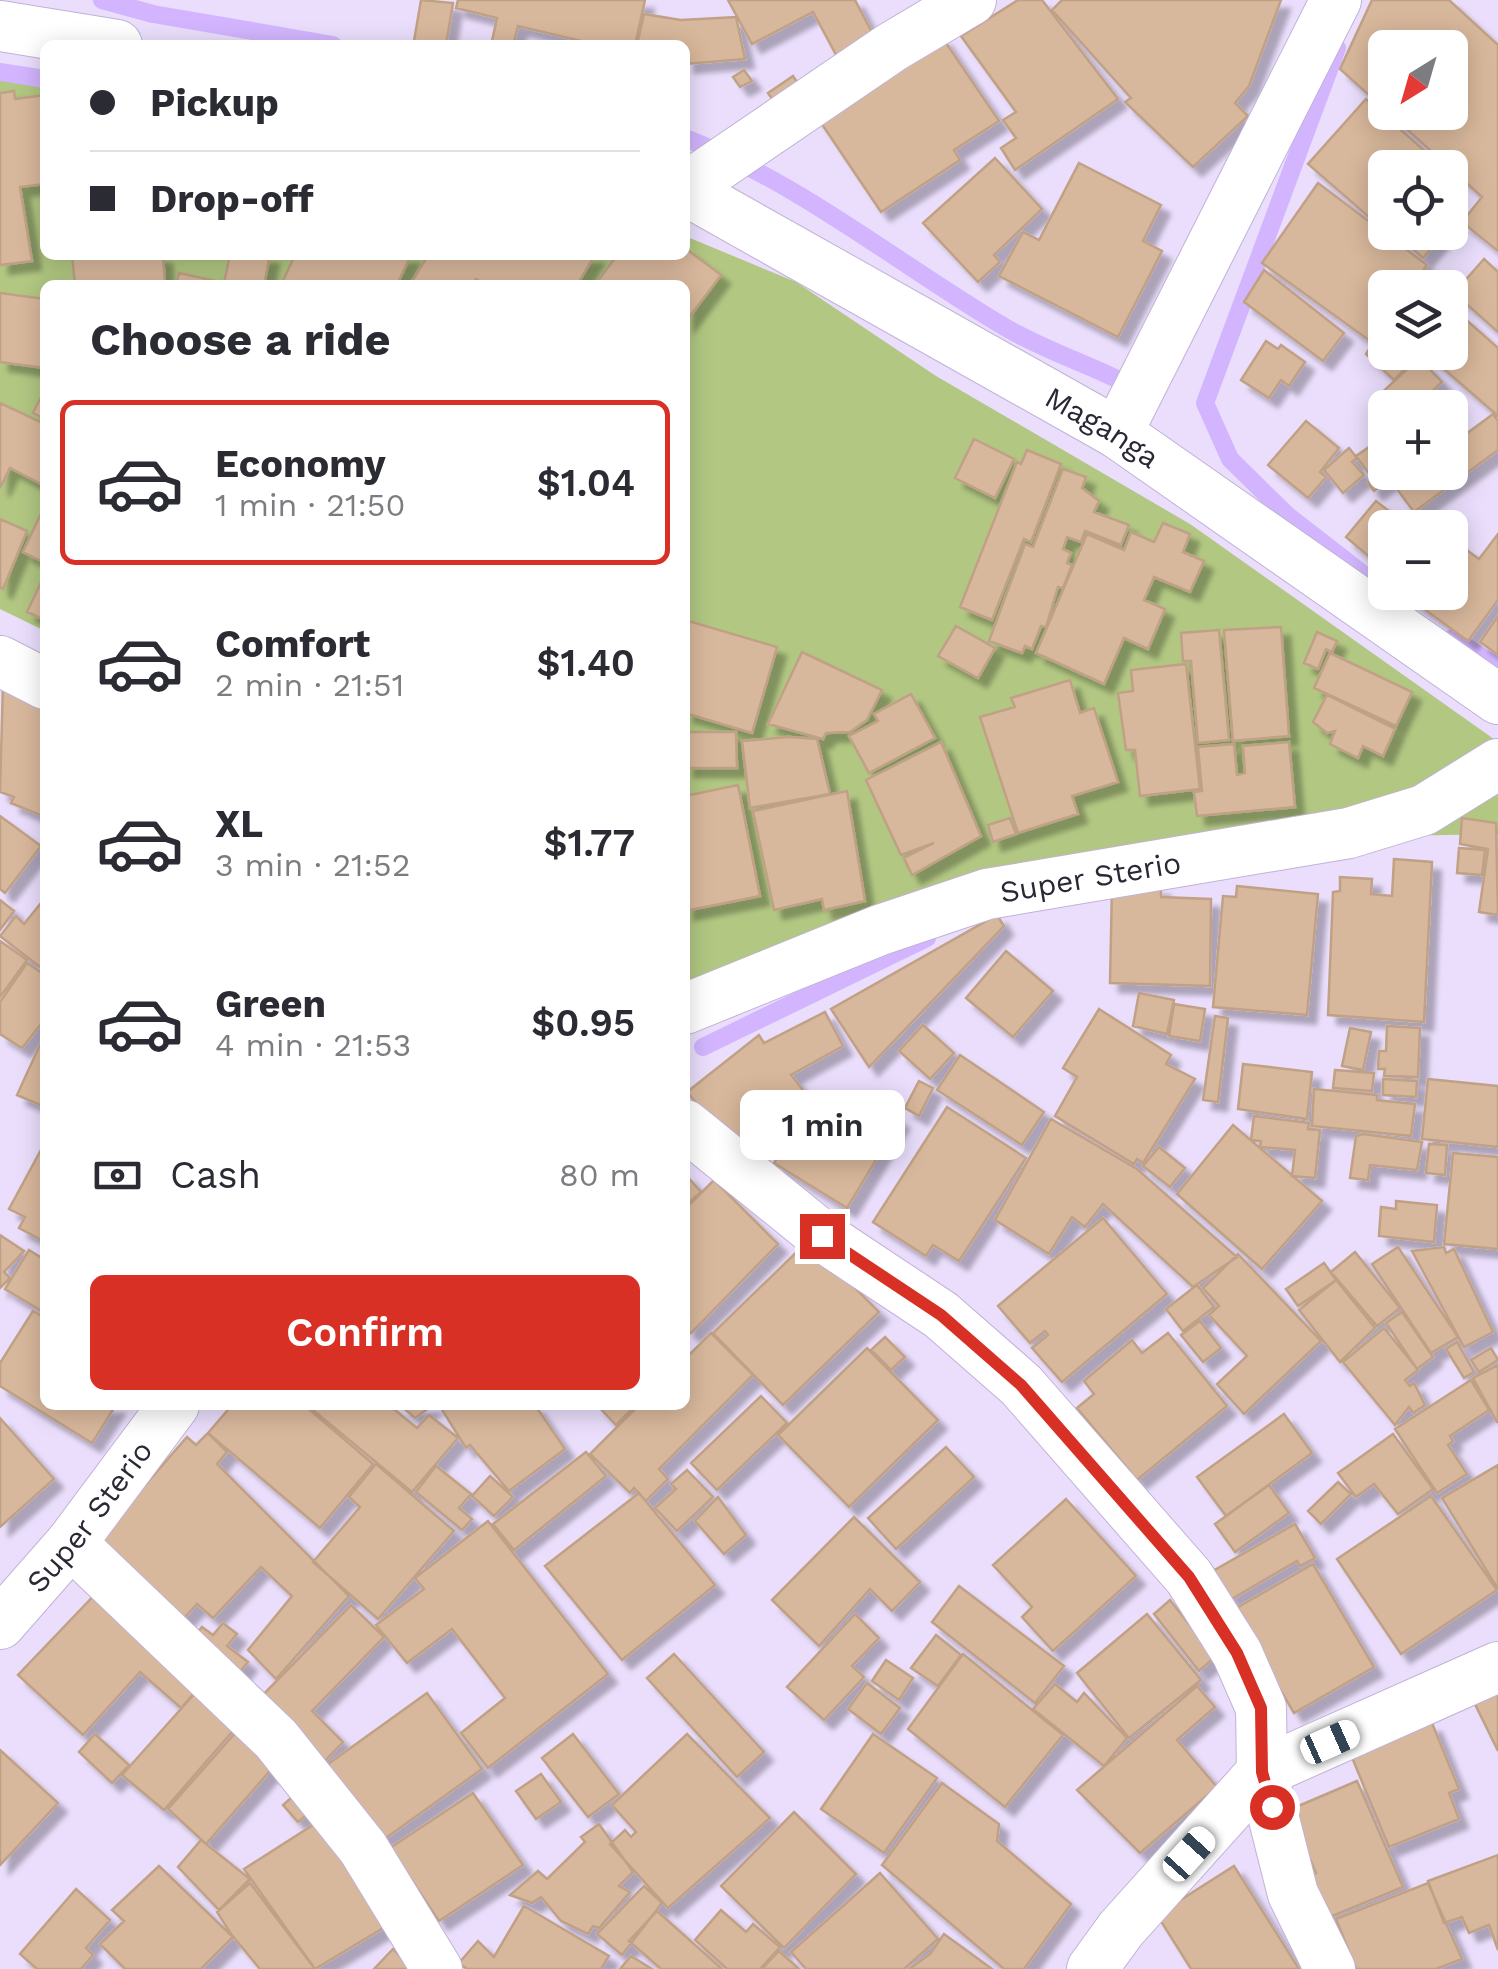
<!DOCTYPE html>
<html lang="en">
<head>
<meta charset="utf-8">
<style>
	:root { --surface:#fff; --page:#f2f2f3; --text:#2b2b33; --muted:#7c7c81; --line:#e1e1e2; --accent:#d93025 }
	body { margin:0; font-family:"Work Sans",sans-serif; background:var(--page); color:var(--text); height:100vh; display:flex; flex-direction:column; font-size:38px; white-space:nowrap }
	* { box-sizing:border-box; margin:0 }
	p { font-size:32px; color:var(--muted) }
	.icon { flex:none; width:55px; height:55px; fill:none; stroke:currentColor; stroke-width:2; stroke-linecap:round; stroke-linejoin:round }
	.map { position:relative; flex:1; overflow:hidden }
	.details { position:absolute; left:40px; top:280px; width:650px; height:1130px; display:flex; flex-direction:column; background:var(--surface); border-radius:15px; box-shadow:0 5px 25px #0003 }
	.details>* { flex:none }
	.guide { position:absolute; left:40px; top:40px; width:650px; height:220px; border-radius:15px; box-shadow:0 5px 25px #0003; display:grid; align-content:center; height:220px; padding:0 50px; background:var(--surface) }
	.needle { width:65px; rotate:217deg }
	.tools { position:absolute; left:1368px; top:30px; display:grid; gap:20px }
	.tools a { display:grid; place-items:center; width:100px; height:100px; border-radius:15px; background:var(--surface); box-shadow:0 5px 25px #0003; font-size:50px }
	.end { position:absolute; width:45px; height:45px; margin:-22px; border:12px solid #d93025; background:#fff; box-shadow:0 0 0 5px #fff }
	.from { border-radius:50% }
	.bubble { position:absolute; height:70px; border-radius:15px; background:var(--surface); box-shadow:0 5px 25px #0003; font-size:32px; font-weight:600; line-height:70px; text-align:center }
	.car { position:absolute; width:30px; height:60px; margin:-30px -15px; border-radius:12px; box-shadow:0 0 8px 2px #0007; background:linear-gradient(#fff 24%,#345 0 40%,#fff 0 76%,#345 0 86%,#fff 0) }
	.guide b { display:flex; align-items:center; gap:35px; height:95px; font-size:38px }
	.guide b+b { border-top:2px solid var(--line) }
	.guide i { width:25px; height:25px; background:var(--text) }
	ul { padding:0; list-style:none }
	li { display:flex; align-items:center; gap:30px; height:165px; margin:0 20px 15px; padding:0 30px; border:5px solid transparent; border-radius:15px }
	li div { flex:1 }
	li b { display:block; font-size:38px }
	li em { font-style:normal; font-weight:600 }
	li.on { border-color:var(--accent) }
	li>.icon { width:90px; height:90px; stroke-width:1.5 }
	h2 { padding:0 50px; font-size:45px; line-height:120px }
	.pay { display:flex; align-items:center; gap:25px; height:110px; padding:0 50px; font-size:38px }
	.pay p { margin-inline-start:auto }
	.cta { display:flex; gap:20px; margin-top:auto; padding:20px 50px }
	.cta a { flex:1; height:115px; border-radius:15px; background:var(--accent); color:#fff; font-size:40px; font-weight:600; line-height:115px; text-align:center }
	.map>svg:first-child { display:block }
</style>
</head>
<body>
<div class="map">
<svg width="1498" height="1969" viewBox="0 0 1498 1969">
	<defs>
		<filter id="shadow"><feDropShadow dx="9" dy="9" stdDeviation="2.5" flood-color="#0004"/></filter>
	</defs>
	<rect width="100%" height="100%" fill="#eadefc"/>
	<path fill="#b1c782" d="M0,67L45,76V255H685V236L796,282L936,376L1190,524L1498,742V834L1395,836L1060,884L685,1025V285H45V631L0,609Z"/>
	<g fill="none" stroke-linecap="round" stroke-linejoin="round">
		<path stroke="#d2b5fe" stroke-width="18" d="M102,0L153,14L333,45
			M1337,48L1205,403L1230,459L1287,515L1385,591
			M0,72L45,79
			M685,138C800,183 897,263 1003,326C1038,347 1079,361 1115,378
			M1452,638L1498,667
			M703,1047L927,938"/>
	</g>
	<path fill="#d8b89c" stroke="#c0a186" stroke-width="2.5" fill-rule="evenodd" filter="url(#shadow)" d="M421,0L453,3L446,45L414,41Z
		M458,0H645L635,45H598L518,26L513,45L492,41L497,18L456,8Z
		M728,0H855L878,44L841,64L813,12L752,44Z
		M1018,0H1042L1118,99L1015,170L1001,148L1016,138L1003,120L1016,112L961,36Z
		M1062,0H1281L1249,86L1235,103L1248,116L1193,167L1125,102L1131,98L1052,10Z
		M1372,0H1449L1498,45V251L1462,222L1482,197L1340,69ZM1385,48H1450V112H1385Z
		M644,14L681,20L736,17L745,59L685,64V45H637Z
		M942,37L999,121L954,150L960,160L881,212L811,108Z
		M744,70L752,81L740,87L733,77Z
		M793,76L803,91L778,107L768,93Z
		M14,91L15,99L45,95V184L20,187L32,261L0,265V93Z
		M1366,99L1444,168H1385V231L1308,164Z
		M995,158L1042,209L994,255L1000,262L978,282L923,223Z
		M1079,163L1161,205L1143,241L1162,251L1118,337L999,276L1023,232L1039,240Z
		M1318,183L1427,265L1424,269L1445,288H1385V352H1422L1394,380L1366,354L1373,343L1262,263Z
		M1406,232H1439L1443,235L1423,258L1400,238Z
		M685,248L721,275L685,323V285H595L617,255H685Z
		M72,255H163L165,285H75Z
		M230,255H270L264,285H176L179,273L224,283Z
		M295,255H411L397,285H281Z
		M428,255H595L577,285H486L476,279L472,285H410Z
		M1484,259L1498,272V332L1454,293Z
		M1264,270L1344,333L1323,361L1244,302Z
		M0,293L45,299V368L0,362Z
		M1463,317L1498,348V416L1429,356L1450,352V332Z
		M1266,341L1278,349L1281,345L1305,362L1289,386L1281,380L1269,398L1241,380Z
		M1419,358L1442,382L1415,408L1385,409L1376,398Z
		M45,389V419L33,413Z
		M0,403L45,424V486L10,468L0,488Z
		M1493,414L1498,421V450L1414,512L1391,481L1402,472H1450V446Z
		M1306,421L1339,448L1320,472L1326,477L1308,498L1268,465Z
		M1385,436V472H1400L1374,491L1368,483L1373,479L1356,456Z
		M974,439L1014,459L995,498L955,478Z
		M1349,448L1357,458L1352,462L1364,475L1343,493L1324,470Z
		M1027,450L1061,464L1031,542L1024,539L992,620L960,607L1017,462L1021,464Z
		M1063,469L1086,477L1082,488L1099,501L1094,512L1129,525L1121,545L1085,531L1081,542L1067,537L1063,549L1071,553L1067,563L1072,565L1063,588L1058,587L1046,627L1041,626L1032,649L1025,646L1022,653L989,641L1025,544L1033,547Z
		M1376,501L1403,522L1398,528H1385V543L1372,559L1346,537Z
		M45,505V563L23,552Z
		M1416,513L1436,528H1405Z
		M0,519L27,531L3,589L0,587Z
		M1163,523L1190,534L1183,552L1204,561L1190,592L1154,577L1144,600L1165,609L1148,649L1124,638L1104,684L1036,653L1087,534L1124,550L1131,532L1154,542Z
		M1498,534V600L1468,641L1401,592H1450V538L1479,559Z
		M1385,555V581L1373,572Z
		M45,574V620L27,612Z
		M1498,616V655L1480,642Z
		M685,620L777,647L752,733L685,713Z
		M956,626L995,648L978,678L938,656Z
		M1281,627L1289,736L1233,741L1224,630Z
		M1219,630L1229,740L1198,743L1191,661H1183L1181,633Z
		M1317,632L1337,641L1332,652L1326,649L1318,669L1304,663Z
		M802,652L882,690L867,720L850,732L826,733L823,739L768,724Z
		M1330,653L1412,692L1396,726L1314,688Z
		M1186,664L1200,789L1140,796L1135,750H1126L1118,693L1133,691L1131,670Z
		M1070,680L1080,713L1094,708L1118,782L1072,796L1078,814L1018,833L980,717L1015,707L1011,698Z
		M3,683L45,699V817L11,803L14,797L0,792Z
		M911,694L935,738L869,773L849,736L878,721L874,714Z
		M1327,695L1395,729L1383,756L1363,746L1358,758L1330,744L1335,731L1327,733L1313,722Z
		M685,732H736L737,768H685Z
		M789,737L817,739L830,794L750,808L742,741Z
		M941,742L981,836L912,875L904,858L934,843L901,855L866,780Z
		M1289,742L1295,807L1197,816L1194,792L1202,791L1198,747L1234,744L1237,775L1245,773L1243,746Z
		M738,785L760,896L685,911V796Z
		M847,791L865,901L824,910L822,899L774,910L753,811Z
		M0,816L41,846L5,893L0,889Z
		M1010,818L1016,834L993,842L988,825Z
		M1462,818L1496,823L1498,915L1479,912L1488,849L1460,844Z
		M1459,848L1485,850L1482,875L1457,873Z
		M1394,859L1432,862L1424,1022L1328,1015L1333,892L1340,891V877L1372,879L1371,894L1392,896Z
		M1112,885L1161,887V897L1211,899L1210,986L1110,983Z
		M1237,886L1318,894L1307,1015L1213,1007L1223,896L1236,897Z
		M45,898V960L40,967L0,936L16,916L24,924Z
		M0,900L14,911L0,930Z
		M997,915L1004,926L869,1067L831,1009Z
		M0,941L27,960L0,997Z
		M1006,951L1053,991L1013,1037L966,998Z
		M27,963L45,975V1019L22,1048L0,1034V1002Z
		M1139,993L1174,1000L1167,1034L1133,1026Z
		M1174,1004L1205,1009L1200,1041L1169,1036Z
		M1099,1009L1171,1055L1166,1064L1195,1079L1143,1163L1137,1159L1134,1164L1055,1116L1077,1077L1063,1068Z
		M825,1012L843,1046L791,1075L814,1104L743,1160L687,1092L759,1035L764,1043Z
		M1215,1016L1228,1018L1218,1102L1203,1100Z
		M923,1025L954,1053L930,1079L899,1051Z
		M1387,1026L1420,1028L1418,1077L1384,1076L1385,1069H1378L1379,1051H1386Z
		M1350,1028L1371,1032L1363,1070L1342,1066Z
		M45,1034V1107L17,1095Z
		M960,1055L1044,1112L1022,1145L937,1090Z
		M1243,1064L1312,1072L1307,1119L1238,1109Z
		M1335,1070L1374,1073L1372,1091L1333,1088Z
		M1383,1079L1417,1081L1416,1097L1383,1095Z
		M1428,1079L1498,1086V1147L1422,1139Z
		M919,1081L933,1088L919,1116L905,1108Z
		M1314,1089L1377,1095V1100L1415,1104L1411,1136L1312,1126Z
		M858,1094L900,1120L847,1208L774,1163L799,1122L829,1141Z
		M947,1107L1026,1158L959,1261L933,1245L926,1256L873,1222Z
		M1254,1116L1309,1123L1308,1129L1320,1130L1315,1178L1292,1176L1295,1150L1260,1147L1261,1141L1251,1140Z
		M1051,1119L1137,1169L1237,1257L1193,1287L1103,1204L1085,1227L1072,1217L1049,1254L995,1220Z
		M1233,1125L1322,1201L1262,1269L1177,1194Z
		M1363,1134L1422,1142L1417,1170L1370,1165L1368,1180L1350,1178L1356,1136Z
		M1429,1144L1447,1145L1445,1175L1426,1173Z
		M1159,1147L1185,1168L1170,1187L1143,1166Z
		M42,1148L45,1150V1242L19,1228L25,1217L9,1209Z
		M1453,1153L1498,1157V1249L1444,1244Z
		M685,1174L701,1192L685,1206Z
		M714,1180L778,1244L691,1333L685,1327V1209Z
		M1396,1201L1437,1205L1434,1242L1379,1236L1381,1207L1396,1209Z
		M1103,1218L1167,1294L1062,1382L1032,1348L1048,1335L1045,1331L1030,1343L998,1306Z
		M0,1235L24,1251L4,1272L10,1278L0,1288Z
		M808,1241L879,1312L783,1405L713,1333Z
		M1398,1247L1458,1337L1431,1353L1372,1264Z
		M1444,1247L1446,1253L1454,1249L1493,1332L1464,1347L1412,1251Z
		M29,1250L45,1260V1313L5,1289Z
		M1355,1252L1400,1308L1377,1326L1331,1272Z
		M1238,1254L1321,1341L1244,1414L1217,1384L1247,1356L1209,1315L1219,1306L1203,1288Z
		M1324,1263L1336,1280L1298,1306L1286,1289Z
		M1336,1280L1375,1328L1340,1362L1299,1310Z
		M1197,1285L1214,1307L1183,1331L1166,1309Z
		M33,1311L45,1318V1405H116L92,1443L0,1386V1363Z
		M1402,1312L1433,1357L1417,1369L1386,1323Z
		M1200,1321L1221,1348L1203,1362L1181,1335Z
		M1384,1328L1418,1370L1405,1380L1410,1386L1414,1383L1425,1405L1413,1413L1409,1407L1395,1425L1343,1362Z
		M711,1333L753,1375L659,1469L668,1479L646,1501L634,1488L630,1493L590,1454L639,1405H685V1359Z
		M1168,1333L1227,1406L1137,1480L1077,1408L1094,1394L1084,1381L1132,1340L1142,1353Z
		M885,1337L905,1357L891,1370L871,1350Z
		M1457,1342L1474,1372L1464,1378L1446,1349Z
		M867,1348L938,1420L849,1507L778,1435Z
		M1491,1348L1498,1360L1479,1372L1471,1360Z
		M1498,1365V1422H1497L1473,1378Z
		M1471,1380L1489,1410L1450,1436L1453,1441L1448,1445L1467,1474L1437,1493L1395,1429Z
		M761,1396L787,1423L717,1490L691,1463Z
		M232,1405H304L373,1464L320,1528L208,1433Z
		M307,1405H389L417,1428L429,1415L458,1438L412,1492Z
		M400,1405H433L415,1418Z
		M439,1405H535L565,1449L509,1491L470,1445L466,1448Z
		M597,1405H636L616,1425Z
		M1284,1414L1312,1453L1226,1516L1197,1477Z
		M0,1418L54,1479L0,1527Z
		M208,1433L227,1452L217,1464L349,1596L276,1679L248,1650L292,1596L261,1567L213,1618L197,1604L176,1627L92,1546L187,1437L196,1445Z
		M1393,1434L1433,1489L1398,1514L1374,1484L1356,1497L1338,1473Z
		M946,1447L974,1477L896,1549L868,1518Z
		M586,1452L606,1476L514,1550L493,1524Z
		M376,1464L454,1531L378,1619L313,1562L360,1507L349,1497Z
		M1498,1465V1589L1442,1498Z
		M436,1466L471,1494L459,1508L472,1519L462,1530L416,1492Z
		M687,1470L713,1497L677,1531L655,1508L676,1489L671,1484Z
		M490,1476L513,1497L494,1516L472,1496Z
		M1338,1482L1351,1494L1321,1524L1308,1511Z
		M1269,1485L1289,1513L1235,1552L1215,1524Z
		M639,1493L715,1585L622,1660L545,1566Z
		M1431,1496L1497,1590L1401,1654L1337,1559Z
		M718,1497L746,1535L724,1554L695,1521Z
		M1066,1499L1136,1576L1053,1651L1022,1617L1032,1607L993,1565Z
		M854,1517L920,1582L892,1611L870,1589L819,1646L772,1600Z
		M488,1521L608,1674L488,1768L461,1733L505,1698L452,1629L407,1663L376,1625L424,1589L415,1578Z
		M1295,1524L1315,1558L1300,1566L1297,1561L1230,1600L1213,1571Z
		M1313,1564L1374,1667L1294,1713L1233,1610Z
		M104,1585L204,1682L181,1708L140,1672L83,1735L18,1675Z
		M959,1586L1064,1666L1035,1703L932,1622Z
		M1170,1600L1215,1657L1199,1671L1154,1614Z
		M351,1605L384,1637L312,1711L343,1742L319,1767L252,1706Z
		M855,1614L879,1638L852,1666L864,1677L824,1720L787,1687Z
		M1147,1614L1201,1680L1129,1738L1077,1673Z
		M223,1623L237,1634L227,1646L248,1662L235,1678L189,1643L202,1627L213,1635Z
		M936,1635L961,1655L938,1686L911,1668Z
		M674,1654L764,1752L737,1777L647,1678Z
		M963,1654L1063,1735L1005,1807L908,1729Z
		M886,1660L913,1678L899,1700L872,1681Z
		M205,1682L246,1716L164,1810L122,1775Z
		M867,1683L900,1708L881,1734L848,1709Z
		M1055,1684L1077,1702L1084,1693L1127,1738L1104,1766L1033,1709Z
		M1197,1686L1215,1707L1177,1740L1217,1787L1140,1853L1077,1790Z
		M1498,1686V1751L1472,1698Z
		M427,1693L482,1769L379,1843L324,1767Z
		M245,1722L283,1756L206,1844L168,1809Z
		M1432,1723L1459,1789L1449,1793L1459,1819L1389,1847L1351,1755Z
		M95,1734L129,1765L112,1783L79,1752Z
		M573,1734L619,1794L588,1817L542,1758Z
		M687,1734L770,1818L668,1908L610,1844L625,1830L631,1837L636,1832L612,1805Z
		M873,1734L937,1778L884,1853L821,1809Z
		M0,1750L58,1803L0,1865Z
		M541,1774L561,1802L536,1819L516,1791Z
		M1357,1781L1403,1887L1320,1921L1309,1876L1316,1873L1289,1810Z
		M942,1783L999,1824L997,1841L1071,1904L1024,1969H1004L882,1865Z
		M302,1788L318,1806L298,1822L283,1805Z
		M473,1793L523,1865L439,1921L390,1848Z
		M794,1812L856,1874L784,1948L721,1886Z
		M327,1816L398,1919L315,1969L244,1869Z
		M599,1824L633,1872L619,1886L630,1892L599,1928L593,1926L588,1934L561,1921L541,1897L532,1903L510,1895L538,1871L547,1879L585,1842L581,1837Z
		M201,1840L250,1879L219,1910L178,1867Z
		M1498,1855V1950L1489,1925L1469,1933L1462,1917L1444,1923L1428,1881Z
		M159,1866L233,1937L201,1969H125L100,1944L124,1921L112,1910Z
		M1234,1866L1299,1969H1191L1157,1915Z
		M880,1873L938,1939L904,1969H806L791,1952Z
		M250,1883L315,1969H260L231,1934L217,1912Z
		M1428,1883L1462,1959L1436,1969H1356L1336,1919Z
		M644,1886L662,1903L622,1955L597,1934Z
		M76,1889L110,1920L86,1948L93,1955L81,1969H37L20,1954Z
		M524,1906L609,1956L601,1969H467L459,1963L478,1941L494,1957Z
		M721,1910L746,1932L753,1924L780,1947L760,1969H727L695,1940Z
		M657,1911L722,1969H661L629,1941Z
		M944,1934L992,1969H909L930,1954Z
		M393,1949L413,1969H374Z
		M779,1951L799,1969H762Z
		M631,1956L652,1969H620Z"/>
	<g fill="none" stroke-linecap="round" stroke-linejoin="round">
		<g stroke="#c0b2d6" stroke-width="52">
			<g id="street">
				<path d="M0,26L117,45"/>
				<path d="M685,188L892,47L971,0"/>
				<path id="s1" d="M685,190L1117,433L1498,699"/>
				<path d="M1117,433L1336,0"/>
				<path d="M0,661L45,684"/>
				<path id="s2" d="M685,1009L880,930L987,894L1349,833L1424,810L1498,764"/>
				<path d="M685,1125L822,1236L941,1315L1021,1385L1189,1577L1237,1653L1261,1708L1262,1772L1293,1894L1330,1969"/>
				<path d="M71,1543L276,1739L363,1848L437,1969"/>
				<path id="s3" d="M0,1624L71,1543L174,1405"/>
				<path d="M1092,1969L1121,1929L1262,1772L1498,1667"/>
			</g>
		</g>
		<use href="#street" stroke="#fff" stroke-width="50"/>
	</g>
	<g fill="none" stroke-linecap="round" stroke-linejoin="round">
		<path stroke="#d93025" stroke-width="12" d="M822,1236L941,1315L1021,1385L1189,1577L1237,1653L1261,1708L1262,1772L1272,1807"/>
	</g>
	<g text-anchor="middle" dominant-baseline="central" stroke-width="8" stroke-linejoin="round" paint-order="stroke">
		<g font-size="30" fill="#2c2735" stroke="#eadefc">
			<text stroke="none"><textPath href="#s1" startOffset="480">Maganga</textPath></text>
			<text stroke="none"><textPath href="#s2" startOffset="428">Super Sterio</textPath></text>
			<text stroke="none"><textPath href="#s3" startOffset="140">Super Sterio</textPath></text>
		</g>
	</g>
</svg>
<div class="tools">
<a><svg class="needle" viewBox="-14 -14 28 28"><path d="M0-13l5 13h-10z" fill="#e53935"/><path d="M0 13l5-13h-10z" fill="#7c7c81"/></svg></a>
<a><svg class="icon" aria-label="locate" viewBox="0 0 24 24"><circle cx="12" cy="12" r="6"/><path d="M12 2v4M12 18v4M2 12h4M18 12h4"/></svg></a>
<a><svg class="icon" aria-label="layers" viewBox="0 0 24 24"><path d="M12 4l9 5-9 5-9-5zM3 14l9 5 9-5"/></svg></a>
<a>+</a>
<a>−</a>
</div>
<i class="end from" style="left:1272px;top:1807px"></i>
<i class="end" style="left:822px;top:1236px"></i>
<div class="bubble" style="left:740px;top:1090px;width:165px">1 min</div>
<i class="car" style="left:1330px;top:1742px;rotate:66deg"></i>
<i class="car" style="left:1189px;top:1854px;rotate:42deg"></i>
<div class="guide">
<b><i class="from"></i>Pickup</b>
<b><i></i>Drop-off</b>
</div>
<section class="details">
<h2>Choose a ride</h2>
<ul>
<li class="on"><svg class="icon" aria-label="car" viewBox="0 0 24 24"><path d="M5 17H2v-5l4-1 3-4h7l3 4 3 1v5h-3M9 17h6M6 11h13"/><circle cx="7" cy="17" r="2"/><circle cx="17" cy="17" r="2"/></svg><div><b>Economy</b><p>1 min · 21:50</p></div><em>$1.04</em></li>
<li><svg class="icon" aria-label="car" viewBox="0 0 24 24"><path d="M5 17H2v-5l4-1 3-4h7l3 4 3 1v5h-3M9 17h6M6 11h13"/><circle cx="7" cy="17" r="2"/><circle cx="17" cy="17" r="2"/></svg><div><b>Comfort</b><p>2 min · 21:51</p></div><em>$1.40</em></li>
<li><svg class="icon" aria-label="car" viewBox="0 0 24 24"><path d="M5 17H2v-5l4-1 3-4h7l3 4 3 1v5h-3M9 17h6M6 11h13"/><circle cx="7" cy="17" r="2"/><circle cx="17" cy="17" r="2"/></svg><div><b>XL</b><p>3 min · 21:52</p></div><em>$1.77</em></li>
<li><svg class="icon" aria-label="car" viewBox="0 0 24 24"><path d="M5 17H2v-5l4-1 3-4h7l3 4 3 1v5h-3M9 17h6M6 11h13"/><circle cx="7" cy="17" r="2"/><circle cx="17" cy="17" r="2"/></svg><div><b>Green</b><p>4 min · 21:53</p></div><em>$0.95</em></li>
</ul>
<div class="pay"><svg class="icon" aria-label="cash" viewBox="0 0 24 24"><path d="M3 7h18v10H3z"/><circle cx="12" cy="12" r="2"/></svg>Cash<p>80 m</p></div>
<div class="cta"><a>Confirm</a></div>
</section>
</div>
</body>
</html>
